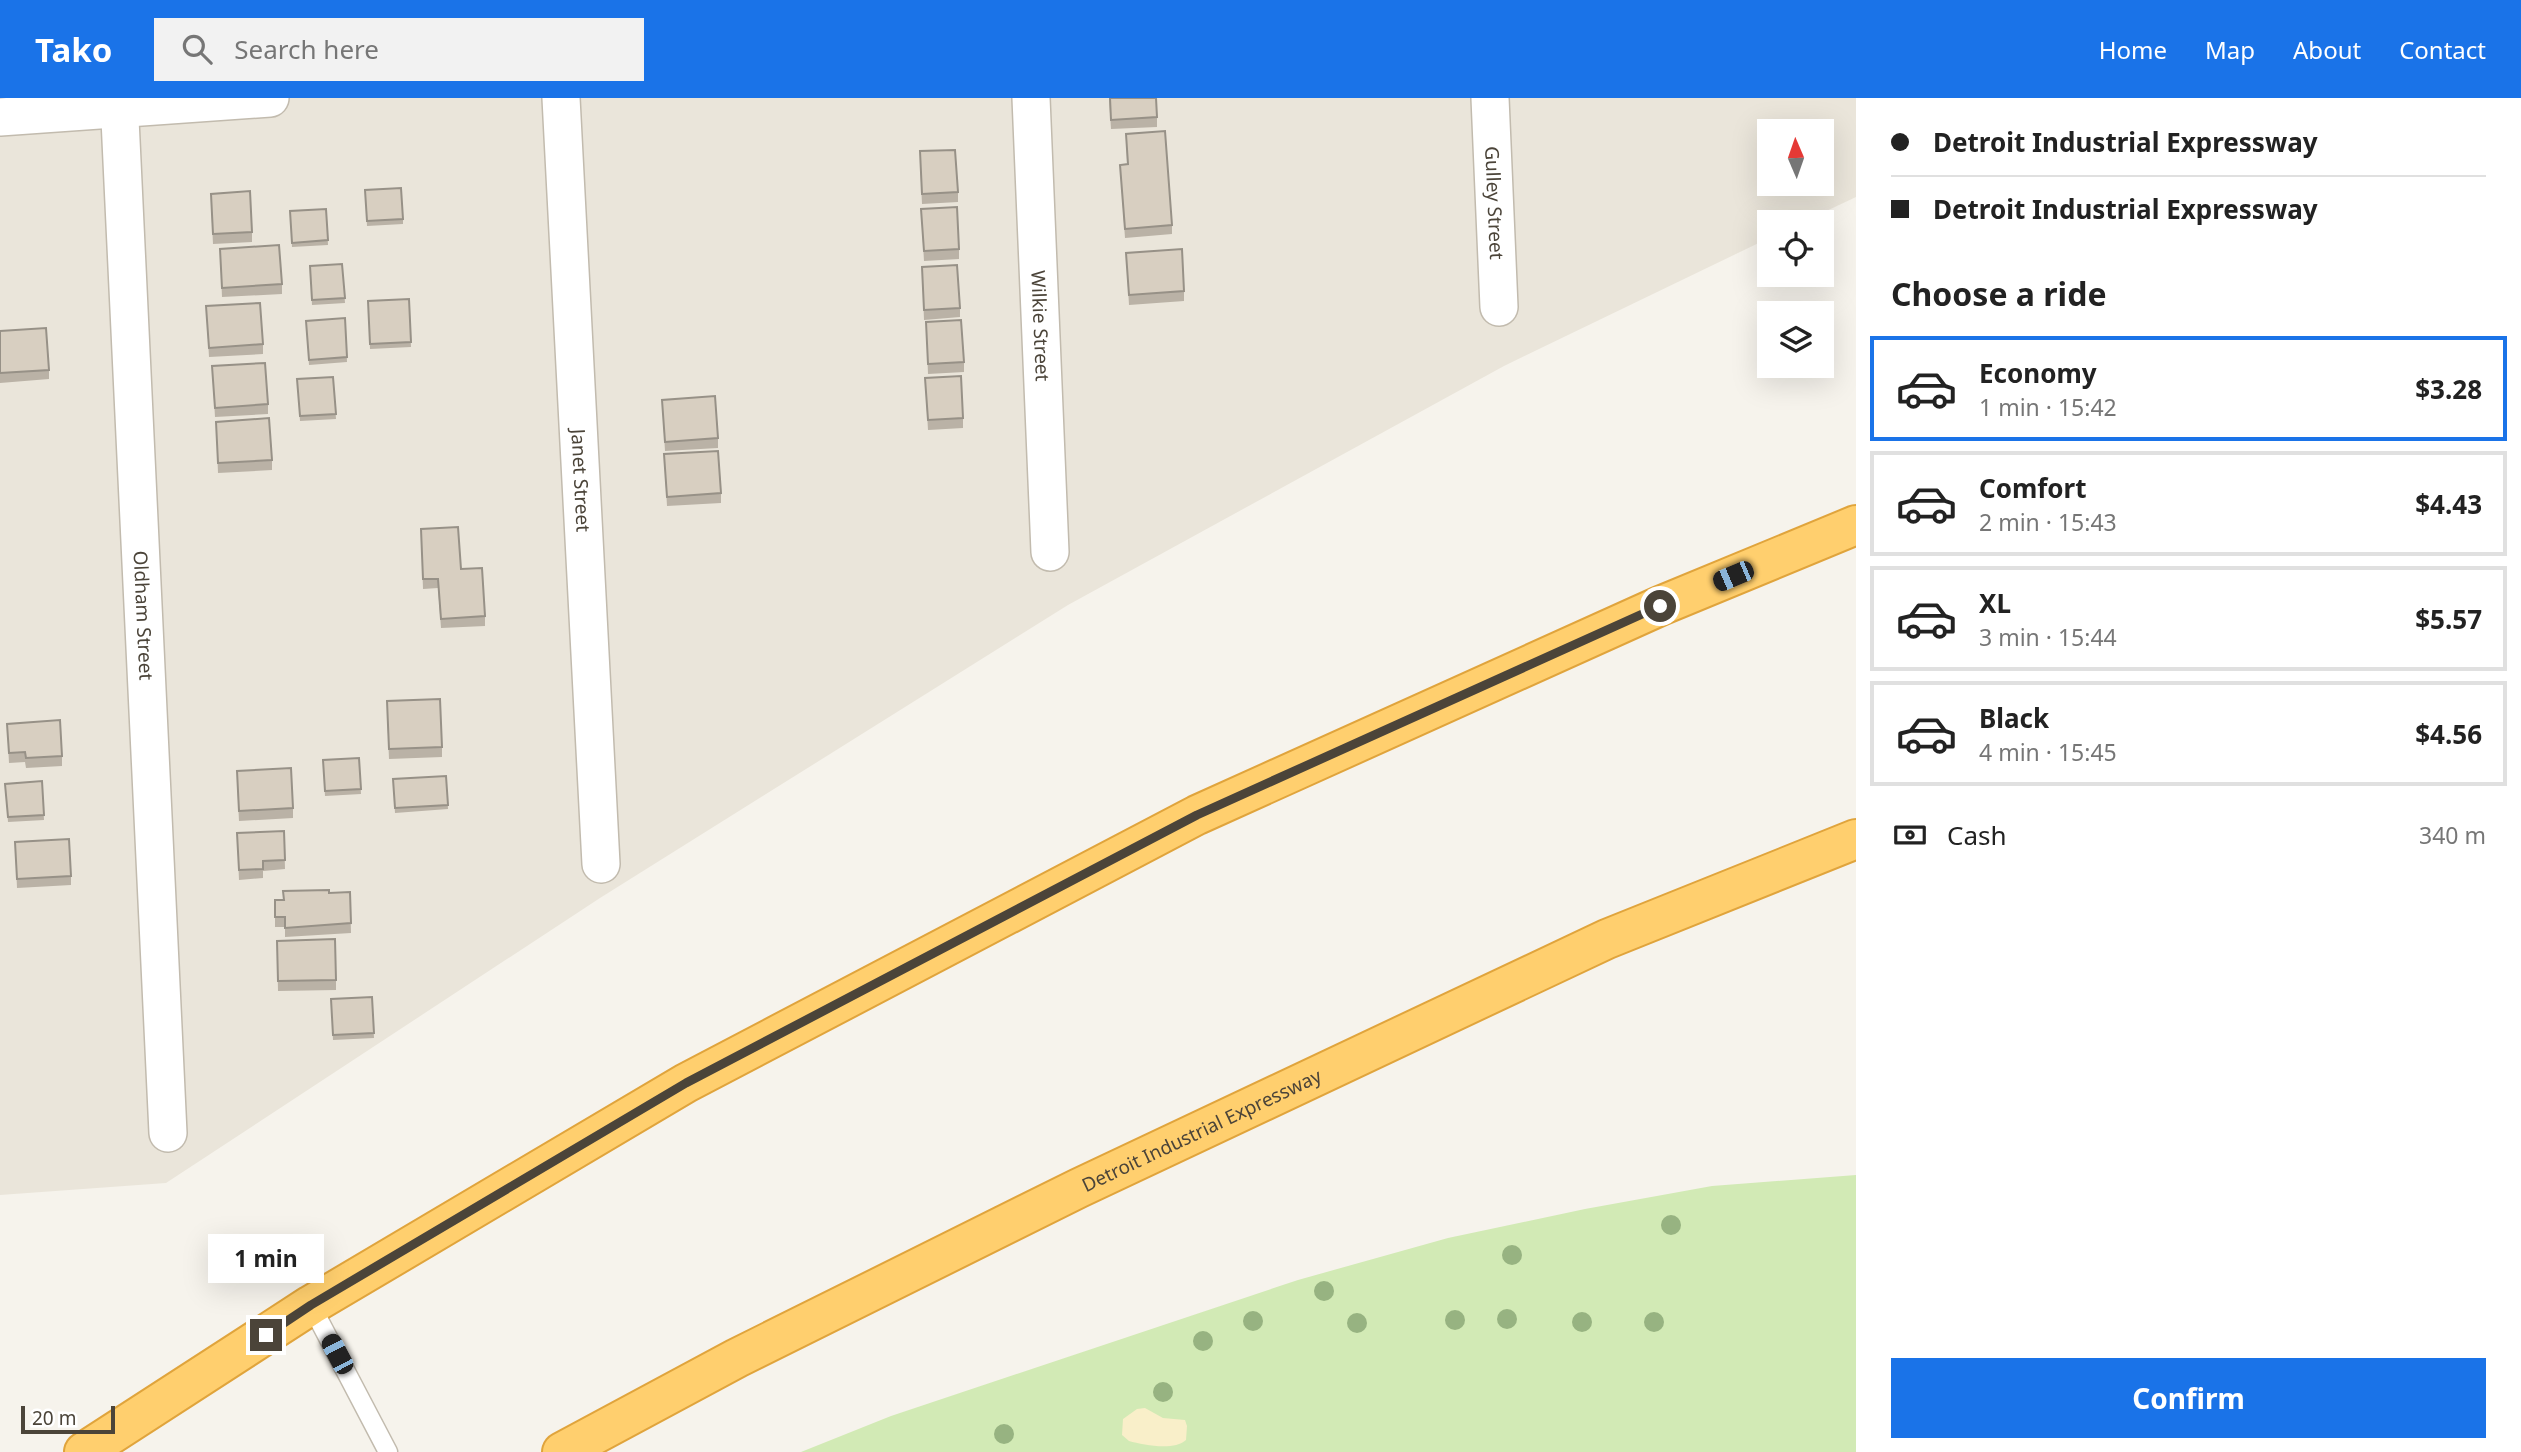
<!DOCTYPE html>
<html lang="en">
<head>
<meta charset="utf-8">
<style>
	:root { --surface:#fff; --page:#f2f2f2; --text:#222; --muted:#767676; --line:#e0e0e0; --accent:#1a73e8 }
	body { margin:0; font-family:"Noto Sans",sans-serif; background:var(--page); color:var(--text); height:100vh; display:flex; flex-direction:column; font-size:26px; white-space:nowrap }
	* { box-sizing:border-box; margin:0 }
	p { font-size:23px; color:var(--muted) }
	.icon { flex:none; width:38px; height:38px; fill:none; stroke:currentColor; stroke-width:2; stroke-linecap:round; stroke-linejoin:round }
	.map { position:relative; flex:1; overflow:hidden }
	.panel { display:flex; flex-direction:column; background:var(--surface); width:665px }
	.panel>* { flex:none }
	.banner { display:grid; align-content:center; height:154px; padding:0 35px; background:var(--surface) }
	.needle { width:46px; rotate:358deg }
	.buttons { position:absolute; left:1757px; top:21px; display:grid; gap:14px }
	.buttons a { display:grid; place-items:center; width:77px; height:77px; border-radius:0px; background:var(--surface); box-shadow:0 7px 28px #0002; font-size:35px }
	.scale { position:absolute; left:21px; bottom:18px; width:94px; box-sizing:border-box; padding-left:7px; border:4px solid #4b4439; border-top:0; font-size:19px; line-height:24px; white-space:nowrap; color:#4b4439; -webkit-text-stroke:5px #fff; paint-order:stroke }
	.end { position:absolute; width:32px; height:32px; margin:-16px; border:9px solid #4b4439; background:#fff; box-shadow:0 0 0 4px #fff }
	.from { border-radius:50% }
	.bubble { position:absolute; height:49px; border-radius:0px; background:var(--surface); box-shadow:0 7px 28px #0002; font-size:23px; font-weight:700; line-height:49px; text-align:center }
	.car { position:absolute; width:21px; height:42px; margin:-21px -10px; border-radius:9px; box-shadow:0 0 5px 2px #0007; background:linear-gradient(#222 24%,#8ab4d8 0 40%,#222 0 76%,#8ab4d8 0 86%,#222 0) }
	.banner b { display:flex; align-items:center; gap:24px; height:66px; font-size:26px }
	.banner b+b { border-top:2px solid var(--line) }
	.banner i { width:18px; height:18px; background:var(--text) }
	ul { padding:0; list-style:none }
	li { display:flex; align-items:center; gap:21px; height:105px; margin:0 14px 10px; padding:0 21px; border:4px solid var(--line); border-radius:0px }
	li div { flex:1 }
	li b { display:block; font-size:26px }
	li em { font-style:normal; font-weight:700 }
	li.selected { border-color:var(--accent) }
	li>.icon { width:63px; height:63px; stroke-width:1.5 }
	h2 { padding:0 35px; font-size:32px; line-height:84px }
	.pay { display:flex; align-items:center; gap:18px; height:77px; padding:0 35px; font-size:26px }
	.pay p { margin-inline-start:auto }
	.action { display:flex; gap:14px; margin-top:auto; padding:14px 35px }
	.action a { flex:1; height:80px; border-radius:0px; background:var(--accent); color:#fff; font-size:28px; font-weight:700; line-height:80px; text-align:center }
	header { display:flex; align-items:center; gap:42px; box-sizing:border-box; height:98px; padding:0 35px; background:var(--accent); color:#fff }
	header strong { font-size:33px }
	nav { display:flex; gap:38px; margin-inline-start:auto; font-size:24px }
	.search { width:490px; height:63px; background:var(--page); display:flex; align-items:center; gap:18px; box-sizing:border-box; padding:0 24px; border-radius:0px; color:var(--muted); font-size:26px }
	main { display:flex; flex:1; min-height:0 }
	.map>svg:first-child { display:block }
</style>
</head>
<body>
<header>
<strong>Tako</strong>
<div class="search"><svg class="icon" aria-label="search" viewBox="0 0 24 24"><circle cx="10" cy="10" r="6"/><path d="M15 15l6 6"/></svg>Search here</div>
<nav><a>Home</a><a>Map</a><a>About</a><a>Contact</a></nav>
</header>
<main>
<div class="map">
<svg width="1856" height="1354" viewBox="0 0 1856 1354">
	<rect width="100%" height="100%" fill="#f6f3ec"/>
	<path fill="#eae5da" fill-rule="evenodd" d="M0,0H1856V99L1803,124H1769V140L1504,268L1068,507L600,800L166,1085L0,1097ZM1769,33H1822V86H1769Z"/>
	<path fill="#d2eab5" d="M1856,1077V1354H801L891,1318L1298,1182L1448,1140L1585,1111L1712,1088Z"/>
	<path fill="#f9efc9" d="M1145,1310L1163,1320L1185,1322L1187,1328L1186,1342C1174,1353 1144,1347 1129,1343L1122,1337L1123,1321L1137,1311Z"/>
	<g fill="none" stroke-linecap="round" stroke-linejoin="round">
		<g stroke="#c2bbae" stroke-width="21">
			<path id="lane" d="M311,1207L388,1354"/>
		</g>
		<g stroke="#c2bbae" stroke-width="40">
			<g id="street">
				<path id="s1" d="M119,0L168,1035"/>
				<path id="s2" d="M561,0L601,766"/>
				<path id="s3" d="M1031,0L1050,454"/>
				<path id="s4" d="M1490,0L1499,209"/>
				<path d="M0,19L270,0"/>
			</g>
		</g>
		<g stroke="#e0a43c" stroke-width="42">
			<g id="highway">
				<path d="M84,1354L311,1207L686,985L1197,717L1660,508L1856,427"/>
				<path id="s5" d="M562,1354L737,1260L1079,1090L1607,841L1856,741"/>
			</g>
		</g>
		<use href="#lane" stroke="#fff" stroke-width="18"/>
		<use href="#street" stroke="#fff" stroke-width="37"/>
		<use href="#highway" stroke="#ffcf6e" stroke-width="38"/>
	</g>
	<g fill="#97b381">
		<circle cx="1671" cy="1127" r="10"/>
		<circle cx="1512" cy="1157" r="10"/>
		<circle cx="1324" cy="1193" r="10"/>
		<circle cx="1507" cy="1221" r="10"/>
		<circle cx="1455" cy="1222" r="10"/>
		<circle cx="1253" cy="1223" r="10"/>
		<circle cx="1582" cy="1224" r="10"/>
		<circle cx="1654" cy="1224" r="10"/>
		<circle cx="1357" cy="1225" r="10"/>
		<circle cx="1203" cy="1243" r="10"/>
		<circle cx="1163" cy="1294" r="10"/>
		<circle cx="1004" cy="1336" r="10"/>
	</g>
	<path fill="#bab2a6" d="M1109,0L1157,19V29L1111,31Z
		M1126,36L1172,127V136L1125,140L1120,67L1127,66Z
		M920,63L958,94V104L922,106Z
		M365,92L403,121V126L367,128Z
		M211,105L252,134V144L213,146Z
		M326,111L328,147L292,149L290,113Z
		M921,111L959,151V161L924,163Z
		M220,151L282,186V196L222,199Z
		M1126,155L1184,193V203L1129,207Z
		M342,166L345,205L312,207L310,168Z
		M922,169L960,210V219L924,222Z
		M409,201L411,249L370,251L368,203Z
		M206,208L263,246V256L209,259Z
		M345,220L347,264L309,267L306,223Z
		M926,224L964,264V274L928,276Z
		M0,233L49,272V281L0,285Z
		M212,268L268,306V316L215,319Z
		M333,279L336,321L300,323L297,281Z
		M925,280L963,320V330L928,332Z
		M662,302L718,340V350L665,353Z
		M216,324L272,362V372L218,375Z
		M664,356L721,395V405L667,408Z
		M421,431L461,471L485,518V528L441,530L438,490L423,491Z
		M387,613L442,649V659L389,661Z
		M7,626L62,658V668L26,670L25,664L9,665Z
		M359,660L361,696L325,698L323,662Z
		M446,678L448,711L395,715L393,681Z
		M42,683L44,722L8,724L5,686Z
		M237,683L293,710V720L239,723Z
		M284,733L285,771L263,773V780L239,782L237,735Z
		M15,744L71,778V787L17,790Z
		M350,794L351,835L285,839V829H275V802H284L329,795Z
		M277,843L336,882V892L278,893Z
		M372,899L374,940L333,942L331,901Z"/>
	<path fill="#d8cfc1" stroke="#979187" stroke-width="2" d="M1110,0H1156L1157,19L1111,22Z
		M1165,33L1172,127L1125,131L1120,67L1128,66L1126,36Z
		M955,52L958,94L922,96L920,53Z
		M401,90L403,121L367,123L365,92Z
		M250,93L252,134L213,136L211,96Z
		M957,109L959,151L924,153L921,111Z
		M326,111L328,142L292,145L290,113Z
		M279,147L282,186L222,190L220,151Z
		M1182,151L1184,193L1129,197L1126,155Z
		M342,166L345,200L312,202L310,168Z
		M957,167L960,210L924,212L922,169Z
		M409,201L411,244L370,246L368,203Z
		M260,205L263,246L209,250L206,208Z
		M345,220L347,259L309,262L306,223Z
		M961,222L964,264L928,266L926,224Z
		M46,230L49,272L0,275V233Z
		M265,265L268,306L215,310L212,268Z
		M961,278L963,320L928,322L925,280Z
		M333,279L336,316L300,318L297,281Z
		M715,298L718,340L665,344L662,302Z
		M269,320L272,362L218,365L216,324Z
		M718,353L721,395L667,399L664,356Z
		M458,429L461,471L482,470L485,518L441,521L438,481H423L421,431Z
		M440,601L442,649L389,651L387,603Z
		M60,622L62,658L26,660L25,654L9,655L7,626Z
		M359,660L361,691L325,693L323,662Z
		M291,670L293,710L239,713L237,673Z
		M446,678L448,707L395,710L393,681Z
		M42,683L44,717L8,719L5,686Z
		M284,733L285,762L263,763V771L239,772L237,735Z
		M69,741L71,778L17,781L15,744Z
		M329,792V795L350,794L351,825L285,830V819H275V802H284L283,793Z
		M335,841L336,882L278,883L277,843Z
		M372,899L374,935L333,937L331,901Z"/>
	<g fill="none" stroke-linecap="round" stroke-linejoin="round">
		<path stroke="#4b4439" stroke-width="9" d="M266,1237L311,1207L686,985L1197,717L1660,508"/>
	</g>
	<g text-anchor="middle" dominant-baseline="central" stroke-width="5" stroke-linejoin="round" paint-order="stroke">
		<g font-size="19" fill="#4b4439" stroke="#fff">
			<text stroke="none"><textPath href="#s4" startOffset="105">Gulley Street</textPath></text>
			<text stroke="none"><textPath href="#s3" startOffset="228">Wilkie Street</textPath></text>
			<text stroke="none"><textPath href="#s2" startOffset="383">Janet Street</textPath></text>
			<text stroke="none"><textPath href="#s1" startOffset="518">Oldham Street</textPath></text>
			<text stroke="none"><textPath href="#s5" startOffset="716">Detroit Industrial Expressway</textPath></text>
		</g>
	</g>
</svg>
<div class="buttons">
<a><svg class="needle" viewBox="-14 -14 28 28"><path d="M0-13l5 13h-10z" fill="#e53935"/><path d="M0 13l5-13h-10z" fill="#767676"/></svg></a>
<a><svg class="icon" aria-label="locate" viewBox="0 0 24 24"><circle cx="12" cy="12" r="6"/><path d="M12 2v4M12 18v4M2 12h4M18 12h4"/></svg></a>
<a><svg class="icon" aria-label="layers" viewBox="0 0 24 24"><path d="M12 4l9 5-9 5-9-5zM3 14l9 5 9-5"/></svg></a>
</div>
<div class="scale">20 m</div>
<i class="end from" style="left:1660px;top:508px"></i>
<i class="end" style="left:266px;top:1237px"></i>
<div class="bubble" style="left:208px;top:1136px;width:116px">1 min</div>
<i class="car" style="left:1733px;top:478px;rotate:247deg"></i>
<i class="car" style="left:337px;top:1256px;rotate:332deg"></i>
</div>
<section class="panel">
<div class="banner">
<b><i class="from"></i>Detroit Industrial Expressway</b>
<b><i></i>Detroit Industrial Expressway</b>
</div>
<h2>Choose a ride</h2>
<ul>
<li class="selected"><svg class="icon" aria-label="car" viewBox="0 0 24 24"><path d="M5 17H2v-5l4-1 3-4h7l3 4 3 1v5h-3M9 17h6M6 11h13"/><circle cx="7" cy="17" r="2"/><circle cx="17" cy="17" r="2"/></svg><div><b>Economy</b><p>1 min · 15:42</p></div><em>$3.28</em></li>
<li><svg class="icon" aria-label="car" viewBox="0 0 24 24"><path d="M5 17H2v-5l4-1 3-4h7l3 4 3 1v5h-3M9 17h6M6 11h13"/><circle cx="7" cy="17" r="2"/><circle cx="17" cy="17" r="2"/></svg><div><b>Comfort</b><p>2 min · 15:43</p></div><em>$4.43</em></li>
<li><svg class="icon" aria-label="car" viewBox="0 0 24 24"><path d="M5 17H2v-5l4-1 3-4h7l3 4 3 1v5h-3M9 17h6M6 11h13"/><circle cx="7" cy="17" r="2"/><circle cx="17" cy="17" r="2"/></svg><div><b>XL</b><p>3 min · 15:44</p></div><em>$5.57</em></li>
<li><svg class="icon" aria-label="car" viewBox="0 0 24 24"><path d="M5 17H2v-5l4-1 3-4h7l3 4 3 1v5h-3M9 17h6M6 11h13"/><circle cx="7" cy="17" r="2"/><circle cx="17" cy="17" r="2"/></svg><div><b>Black</b><p>4 min · 15:45</p></div><em>$4.56</em></li>
</ul>
<div class="pay"><svg class="icon" aria-label="cash" viewBox="0 0 24 24"><path d="M3 7h18v10H3z"/><circle cx="12" cy="12" r="2"/></svg>Cash<p>340 m</p></div>
<div class="action"><a>Confirm</a></div>
</section>
</main>
</body>
</html>
